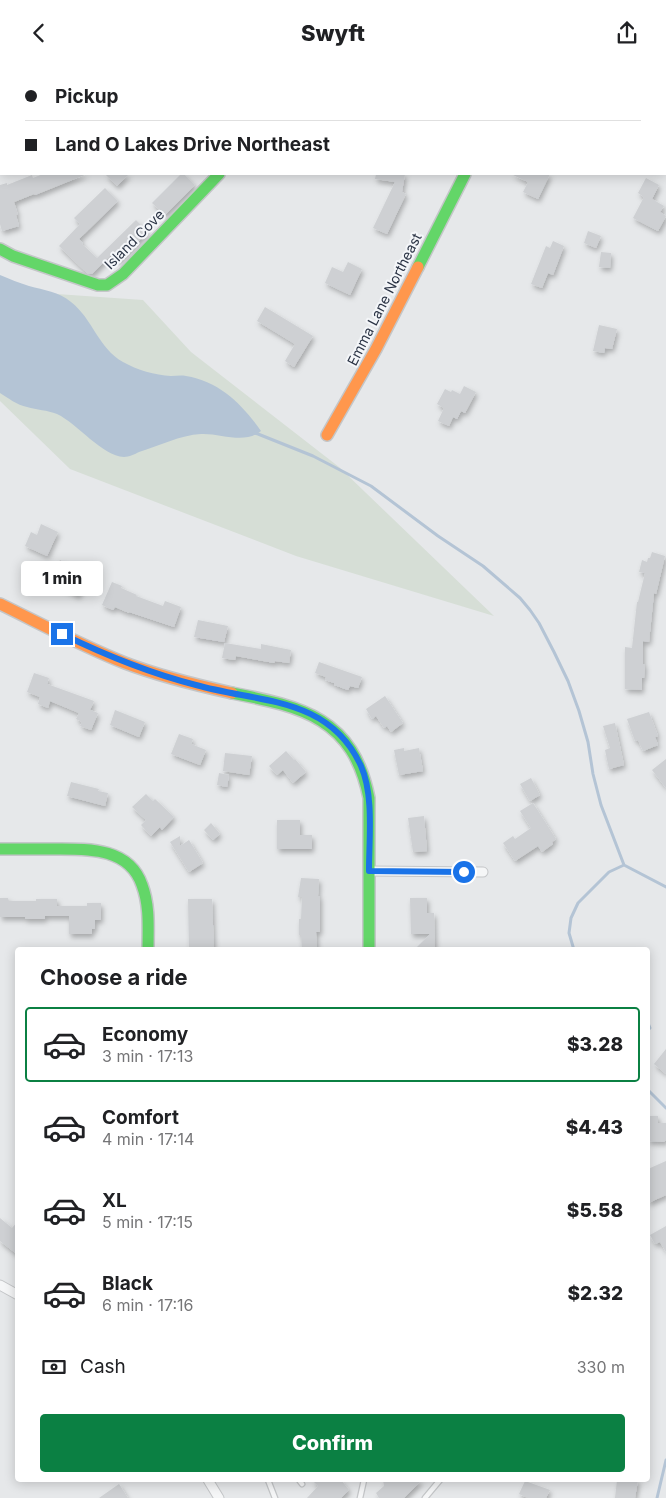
<!DOCTYPE html>
<html lang="en">
<head>
<meta charset="utf-8">
<style>
	:root { --surface:#fff; --page:#f6f6f6; --text:#202124; --muted:#757577; --line:#e0e0e0; --accent:#0b8043 }
	body { margin:0; font-family:Inter,sans-serif; background:var(--page); color:var(--text); height:100vh; display:flex; flex-direction:column; font-size:19px; white-space:nowrap }
	* { box-sizing:border-box; margin:0 }
	p { font-size:16px; color:var(--muted) }
	.icon { flex:none; width:28px; height:28px; fill:none; stroke:currentColor; stroke-width:2; stroke-linecap:round; stroke-linejoin:round }
	.map { position:relative; flex:1; overflow:hidden }
	.drawer { position:absolute; left:15px; top:882px; width:635px; height:535px; display:flex; flex-direction:column; background:var(--surface); border-radius:5px; box-shadow:0 2px 12px #0003 }
	.drawer>* { flex:none }
	.banner { position:absolute; left:0px; top:0px; width:666px; height:110px; box-shadow:0 2px 12px #0003; display:grid; align-content:center; height:110px; padding:0 25px; background:var(--surface) }
	.end { position:absolute; width:22px; height:22px; margin:-11px; border:6px solid #1a73e8; background:#fff; box-shadow:0 0 0 2px #fff }
	.from { border-radius:50% }
	.bubble { position:absolute; height:35px; border-radius:5px; background:var(--surface); box-shadow:0 2px 12px #0003; font-size:16px; font-weight:800; line-height:35px; text-align:center }
	.banner b { display:flex; align-items:center; gap:18px; height:48px; font-size:19px }
	.banner b+b { border-top:1px solid var(--line) }
	.banner i { width:12px; height:12px; background:var(--text) }
	ul { padding:0; list-style:none }
	li { display:flex; align-items:center; gap:15px; height:75px; margin:0 10px 8px; padding:0 15px; border:2px solid transparent; border-radius:5px }
	li div { flex:1 }
	li b { display:block; font-size:19px }
	li em { font-style:normal; font-weight:800 }
	li.on { border-color:var(--accent) }
	li>.icon { width:45px; height:45px; stroke-width:1.5 }
	h2 { padding:0 25px; font-size:22px; line-height:60px }
	.pay { display:flex; align-items:center; gap:12px; height:55px; padding:0 25px; font-size:19px }
	.pay p { margin-inline-start:auto }
	.cta { display:flex; gap:10px; margin-top:auto; padding:10px 25px }
	.cta a { flex:1; height:58px; border-radius:5px; background:var(--accent); color:#fff; font-size:20px; font-weight:800; line-height:58px; text-align:center }
	header { display:flex; justify-content:space-between; align-items:center; height:65px; padding:0 25px; background:var(--surface); font-size:22px; font-weight:800 }
	.map>svg:first-child { display:block }
</style>
</head>
<body>
<header><svg class="icon" aria-label="back" viewBox="0 0 24 24"><path d="M15 5l-7 7 7 7"/></svg>Swyft<svg class="icon" aria-label="share" viewBox="0 0 24 24"><path d="M12 15V3M7 8l5-5 5 5M5 13v7h14v-7"/></svg></header>
<div class="map">
<svg width="666" height="1433" viewBox="0 0 666 1433">
	<defs>
		<filter id="shadow"><feDropShadow dx="2" dy="3.5" stdDeviation="2.5" flood-color="#0004"/></filter>
	</defs>
	<rect width="100%" height="100%" fill="#e6e8ea"/>
	<path fill="#d6ded6" d="M0,223L28,227L143,235L191,287L339,402L494,551L296,491L70,404L0,336Z"/>
	<path fill="#b4c4d5" d="M0,210C10,214 19,218 29,221C44,225 59,227 71,237C93,254 98,283 123,297C137,305 155,310 171,311C176,311 181,310 186,311C219,316 243,340 261,366C244,380 221,368 201,369C180,370 159,381 139,387C135,389 129,392 124,392C102,391 78,359 57,349C47,345 37,345 27,342C17,340 8,333 0,328Z"/>
	<g fill="none" stroke-linecap="round" stroke-linejoin="round">
		<path stroke="#b4c4d5" stroke-width="3" d="M254,368L258,369L313,391L371,421L438,471L483,501L520,533L530,545L539,558L554,587L568,616L579,646L588,677L593,709L601,740L624,800L666,822
			M574,885L569,868L571,853L578,838L609,807L624,800
			M648,958L650,963L648,965
			M648,1025L666,1043
			M657,1433L666,1395"/>
	</g>
	<path fill="#ced0d3" filter="url(#shadow)" d="M43,109H87L35,130L34,129L14,137L18,150H16L19,161L2,166L0,159V120L7,118V120L32,110L33,113Z
		M105,109H129L117,121Z
		M181,109H184L195,120L165,150L152,138Z
		M376,109H405L402,127L406,129L387,169L373,163L395,117L375,114Z
		M511,109H550L538,134L523,127L528,117Z
		M646,113L659,120L652,134L664,141L660,147L666,151L658,166L633,153L644,132L638,128Z
		M105,123L118,136L79,174L83,178L82,179L97,193L136,155L148,167L118,197L111,190L92,209L87,208L59,181L80,159L74,153Z
		M588,166L601,171L596,183L584,178Z
		M553,176L564,181L553,210L548,208L542,223L531,219L546,181L550,183Z
		M601,187L611,188L610,203L599,202Z
		M348,197L362,204L350,230L325,218L332,202L343,207Z
		M265,242L313,271L294,302L285,296L295,279L257,256Z
		M599,260L617,264L612,284L605,283L604,288L593,286Z
		M464,321L476,327L465,348L461,346L457,354L453,352L449,361L438,356L444,343L437,339L445,324L451,327L452,325L460,329Z
		M41,459L58,467L47,491L25,481L31,467L37,470Z
		M652,487L665,491L656,529L654,528L649,577L643,576V599H645L644,613H642V625L625,624V582L632,583L637,537H638L645,508L639,507L642,495L647,497L648,493H650Z
		M60,495L89,511L78,531L58,520L57,522L48,517Z
		M112,517L122,521L121,523L137,530L136,531L163,541L165,536L181,542L174,562L129,547V548L115,542L113,545L102,540Z
		M198,555L228,561L224,577L194,572Z
		M225,578L261,584V579L291,585L289,598L275,596L274,598L236,591L235,595L222,593Z
		M319,597L362,612L358,623L350,621L348,625L334,620V618L325,615L326,612L315,608Z
		M34,608L49,613L47,619L94,636L90,645L98,648L91,665L80,661L82,657L76,654L79,648L50,636L48,643L38,639L40,632L27,627Z
		M385,631L403,658L391,667L387,661L384,663L376,651L372,654L366,644Z
		M115,645L145,657L139,672L110,660Z
		M649,647L658,671L655,672L658,680L643,686L638,675L635,676L627,654Z
		M615,658L624,700L609,704L605,685L610,683L603,661Z
		M179,669L193,674L191,679L206,685L200,700L171,689Z
		M404,683V686L419,683L423,706L399,710L394,685Z
		M286,686L294,695L295,694L306,707L293,718L283,705L277,710L269,701Z
		M225,688L252,691L249,710L223,706Z
		M666,694V723L652,705Z
		M219,708L229,710L227,722L217,720Z
		M531,713L540,730L530,736L520,719Z
		M71,717L99,724L98,726L108,728L105,741L67,731Z
		M146,729L153,736L155,734L174,752L162,765L160,762L151,771L141,760L146,755L132,742Z
		M533,738L556,774L552,777L553,779L542,787L538,781L515,796L503,778L513,771L515,774L531,763L520,746Z
		M424,751L427,786L413,787L408,753Z
		M277,755H300V770H312V784H277Z
		M211,758L220,769L213,775L204,765Z
		M180,771V781L189,775L203,798L189,807L170,777Z
		M301,813L319,814L318,831H320V867H316L317,885H302L301,870H299V854H301L302,832H298Z
		M0,833H8L9,836H36V834H57V841H87V838H101V855H95V864H92V869H69V851H45V854H25V852H0Z
		M410,833H427V848H434L435,885H414L430,869H411Z
		M188,834H212L214,885H189Z
		M666,984V1009L654,999Z
		M648,1051H658V1058H666V1075L664,1077L648,1076Z
		M666,1096V1130L648,1138V1104Z
		M0,1153L12,1163L18,1156V1190L0,1176Z
		M666,1161V1187L660,1177L655,1179L650,1170Z
		M312,1415H341L349,1425L341,1433H307L318,1421Z
		M383,1415H422L404,1433H379L376,1428L384,1421Z
		M617,1415H638L635,1433H615Z
		M525,1416L550,1425L546,1433H528L519,1429Z
		M119,1419L128,1433H99Z"/>
	<g fill="none" stroke-linecap="round" stroke-linejoin="round">
		<g stroke="#c4c6c8" stroke-width="7">
			<path id="lane" d="M198,1L200,0
				M268,1415L275,1433
				M299,1415L302,1419
				M360,1433L364,1415
				M425,1433L440,1415"/>
		</g>
		<g stroke="#c4c6c8" stroke-width="11">
			<path id="street" d="M206,0L208,1
				M44,1V0
				M106,1L107,0
				M519,1L520,0
				M0,77H1
				M369,806L483,807
				M0,1220L18,1230
				M208,1415L219,1433"/>
		</g>
		<g stroke="#c4c6c8" stroke-width="14">
			<path id="fast" d="M0,184L13,191L98,220H107L123,209L219,109
				M418,202L465,109
				M232,628C303,642 353,653 369,733V885
				M0,784C18,784 36,784 54,784C87,784 129,782 142,820C150,841 148,864 148,885"/>
		</g>
		<g stroke="#c4c6c8" stroke-width="14">
			<path id="slow" d="M327,370L376,284L418,202
				M0,539C41,559 82,581 125,598C159,611 196,620 232,628"/>
		</g>
		<use href="#lane" stroke="#f5f6f7" stroke-width="4.5"/>
		<use href="#street" stroke="#f5f6f7" stroke-width="9"/>
		<use href="#fast" stroke="#63d668" stroke-width="11"/>
		<use href="#slow" stroke="#ff974d" stroke-width="11"/>
	</g>
	<g fill="none" stroke-linecap="round" stroke-linejoin="round">
		<path stroke="#1a73e8" stroke-width="6" d="M62,569C105,590 149,608 196,620C259,638 329,631 361,701C374,730 369,774 369,806L464,807"/>
	</g>
	<g text-anchor="middle" dominant-baseline="central" stroke-width="4" stroke-linejoin="round" paint-order="stroke">
		<g font-size="14" fill="#2b3445" stroke="#f4f6f9">
			<text transform="translate(134 174) rotate(-45)">Island Cove</text>
			<text transform="translate(384 234) rotate(-63)">Emma Lane Northeast</text>
		</g>
	</g>
</svg>
<i class="end from" style="left:464px;top:807px"></i>
<i class="end" style="left:62px;top:569px"></i>
<div class="bubble" style="left:21px;top:496px;width:82px">1 min</div>
<div class="banner">
<b><i class="from"></i>Pickup</b>
<b><i></i>Land O Lakes Drive Northeast</b>
</div>
<section class="drawer">
<h2>Choose a ride</h2>
<ul>
<li class="on"><svg class="icon" aria-label="car" viewBox="0 0 24 24"><path d="M5 17H2v-5l4-1 3-4h7l3 4 3 1v5h-3M9 17h6M6 11h13"/><circle cx="7" cy="17" r="2"/><circle cx="17" cy="17" r="2"/></svg><div><b>Economy</b><p>3 min · 17:13</p></div><em>$3.28</em></li>
<li><svg class="icon" aria-label="car" viewBox="0 0 24 24"><path d="M5 17H2v-5l4-1 3-4h7l3 4 3 1v5h-3M9 17h6M6 11h13"/><circle cx="7" cy="17" r="2"/><circle cx="17" cy="17" r="2"/></svg><div><b>Comfort</b><p>4 min · 17:14</p></div><em>$4.43</em></li>
<li><svg class="icon" aria-label="car" viewBox="0 0 24 24"><path d="M5 17H2v-5l4-1 3-4h7l3 4 3 1v5h-3M9 17h6M6 11h13"/><circle cx="7" cy="17" r="2"/><circle cx="17" cy="17" r="2"/></svg><div><b>XL</b><p>5 min · 17:15</p></div><em>$5.58</em></li>
<li><svg class="icon" aria-label="car" viewBox="0 0 24 24"><path d="M5 17H2v-5l4-1 3-4h7l3 4 3 1v5h-3M9 17h6M6 11h13"/><circle cx="7" cy="17" r="2"/><circle cx="17" cy="17" r="2"/></svg><div><b>Black</b><p>6 min · 17:16</p></div><em>$2.32</em></li>
</ul>
<div class="pay"><svg class="icon" aria-label="cash" viewBox="0 0 24 24"><path d="M3 7h18v10H3z"/><circle cx="12" cy="12" r="2"/></svg>Cash<p>330 m</p></div>
<div class="cta"><a>Confirm</a></div>
</section>
</div>
</body>
</html>
